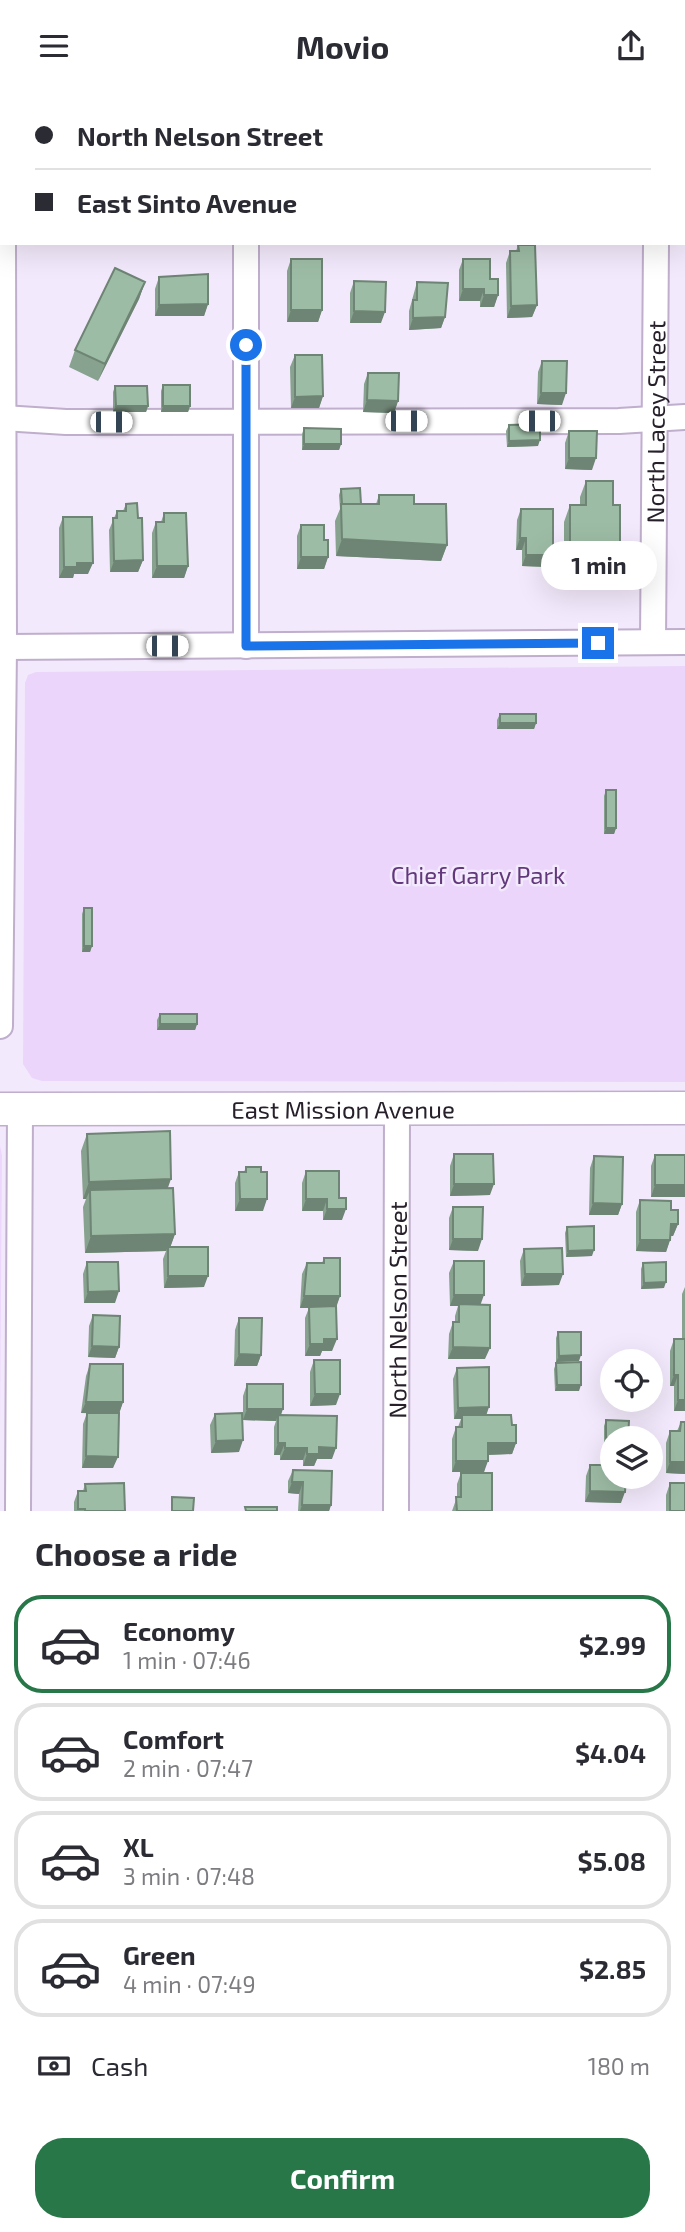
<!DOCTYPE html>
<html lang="en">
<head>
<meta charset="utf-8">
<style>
	:root { --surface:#fff; --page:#f7f7f7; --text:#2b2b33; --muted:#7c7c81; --line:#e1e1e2; --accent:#277748 }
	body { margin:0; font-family:"Exo 2",sans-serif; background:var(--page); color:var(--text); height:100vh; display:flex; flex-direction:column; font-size:26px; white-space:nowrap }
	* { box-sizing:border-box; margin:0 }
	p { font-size:23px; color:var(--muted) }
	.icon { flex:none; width:38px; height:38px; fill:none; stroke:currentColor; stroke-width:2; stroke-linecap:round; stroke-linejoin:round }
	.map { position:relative; height:1420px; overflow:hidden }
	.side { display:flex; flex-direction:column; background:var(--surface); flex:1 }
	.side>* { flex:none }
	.top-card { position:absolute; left:0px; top:0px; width:686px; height:154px; box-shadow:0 7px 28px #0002; display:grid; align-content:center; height:154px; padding:0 35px; background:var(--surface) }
	.controls { position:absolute; left:600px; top:1258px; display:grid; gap:14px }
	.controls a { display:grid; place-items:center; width:63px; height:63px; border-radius:50%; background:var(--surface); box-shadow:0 7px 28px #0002; font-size:35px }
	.end { position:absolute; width:32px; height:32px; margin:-16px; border:9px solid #1a73e8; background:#fff; box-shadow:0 0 0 4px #fff }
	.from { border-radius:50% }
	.bubble { position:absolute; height:49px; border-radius:24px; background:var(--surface); box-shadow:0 7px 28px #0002; font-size:23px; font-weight:700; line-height:49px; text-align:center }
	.car { position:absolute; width:21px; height:42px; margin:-21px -10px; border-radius:9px; box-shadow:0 0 5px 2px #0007; background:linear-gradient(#fff 24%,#345 0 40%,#fff 0 76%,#345 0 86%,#fff 0) }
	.top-card b { display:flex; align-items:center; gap:24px; height:66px; font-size:26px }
	.top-card b+b { border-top:2px solid var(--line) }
	.top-card i { width:18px; height:18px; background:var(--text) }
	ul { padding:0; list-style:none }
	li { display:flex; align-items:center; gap:21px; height:98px; margin:0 14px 10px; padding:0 21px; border:4px solid var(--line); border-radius:28px }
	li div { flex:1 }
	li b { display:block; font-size:26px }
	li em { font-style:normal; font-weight:700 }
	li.selected { border-color:var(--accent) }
	li>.icon { width:63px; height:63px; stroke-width:1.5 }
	h2 { padding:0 35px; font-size:32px; line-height:84px }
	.pay { display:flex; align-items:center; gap:18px; height:77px; padding:0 35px; font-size:26px }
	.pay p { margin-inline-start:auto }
	.button { display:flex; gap:14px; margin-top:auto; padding:14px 35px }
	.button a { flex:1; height:80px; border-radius:28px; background:var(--accent); color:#fff; font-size:28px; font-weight:700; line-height:80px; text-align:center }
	header { display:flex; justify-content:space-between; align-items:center; height:91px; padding:0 35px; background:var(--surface); font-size:32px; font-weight:700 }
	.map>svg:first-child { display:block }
</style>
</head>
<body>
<header><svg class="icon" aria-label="menu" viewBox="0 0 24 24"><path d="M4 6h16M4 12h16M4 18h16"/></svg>Movio<svg class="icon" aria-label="share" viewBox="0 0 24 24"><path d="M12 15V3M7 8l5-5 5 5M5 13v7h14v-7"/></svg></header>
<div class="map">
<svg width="685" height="1420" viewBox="0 0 685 1420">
	<rect width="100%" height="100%" fill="#f3e9fc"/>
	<path fill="#edd7fd" d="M0,1055L2,1064L0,1337Z"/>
	<path fill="#ebd5fb" d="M685,575V991L42,990L32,987L23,973L25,592L28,584L36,581Z"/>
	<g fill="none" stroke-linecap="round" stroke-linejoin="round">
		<g stroke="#bfaecc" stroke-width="28">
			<g id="minor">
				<path d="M3,0V2"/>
				<path d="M656,0V2"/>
				<path d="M246,2V0"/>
				<path d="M684,122H685"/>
				<path d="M246,152V555"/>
				<path d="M3,327L66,331L619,330L685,326"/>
				<path id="s1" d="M653,551L656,152"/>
				<path d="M4,556L685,551"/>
				<path d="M0,935L4,556L3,152"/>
				<path d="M18,1420L20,1018"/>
				<path id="s2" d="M396,1420L397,1018"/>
			</g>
		</g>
		<g stroke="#bfaecc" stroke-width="35">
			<g id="major">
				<path id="s3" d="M0,1018L685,1017"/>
			</g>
		</g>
		<use href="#minor" stroke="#fff" stroke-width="24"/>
		<use href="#major" stroke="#fff" stroke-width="32"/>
	</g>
	<path fill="#87a28e" d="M518,154L537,214L532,226L507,227L506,172L510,160H516Z
		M291,168L322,219L318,231H287V180Z
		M463,168L490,188L498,204L494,216H480V210H459V179Z
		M159,186L208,213L204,225H155V198Z
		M354,190L381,232H350V202Z
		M145,191L139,208L98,290L69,276L75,259Z
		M417,191L445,226L441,237L409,239V220Z
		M295,264L323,305L319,317H291L290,276Z
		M542,270L562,314L537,313L538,281Z
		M368,282L398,310L394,322L363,321L364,293Z
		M163,294L190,315L188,321H161V300Z
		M115,295L148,315L146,321H113V301Z
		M509,334L538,355L507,356L506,340Z
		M304,337L341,353L339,359H302V343Z
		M569,340L592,379L565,378V352Z
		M586,390L613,414L620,459L614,476H564V431L570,414H580V406Z
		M341,398L361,413H376L379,404L414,413L447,454L441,470L336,465L335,430L340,418L339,404Z
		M126,413L138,427L143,469L138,481H110L109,439L117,420H123Z
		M521,418L548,476L522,475V459H516L517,429Z
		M164,422L188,475L184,487H152V442L156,431H161Z
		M63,426L88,483H74L73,487H59V437Z
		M301,434L324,449L328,466L324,478H297V445Z
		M500,623L536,632L534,638H497V629Z
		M606,699L616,737L614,743H604V705Z
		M84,817L92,855L90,861H82V823Z
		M160,923L197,933L195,939H157V929Z
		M87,1043L168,1097L175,1143L170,1156L204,1196L164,1197L163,1168L166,1160L85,1162L83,1116L86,1108H83L81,1060Z
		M454,1063L490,1104L450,1105V1075Z
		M655,1064L685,1106H651V1075Z
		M594,1065L622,1113L618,1124H589L590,1077Z
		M246,1076L261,1081L263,1120H235V1092L239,1081H244Z
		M306,1080L339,1107L342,1129H323V1120H302V1092Z
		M640,1109L671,1119L678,1133L673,1145H671L670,1149L666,1161L636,1160V1121Z
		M453,1116L478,1160L449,1159V1127Z
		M567,1136L592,1165L566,1166L565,1142Z
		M524,1158L559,1194L521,1195L520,1170Z
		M324,1167L340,1205L336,1215L332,1260H322L320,1265H305V1227L309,1217H300L302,1183L307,1172H322Z
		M454,1170L481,1214L485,1268H448L449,1243L453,1231H455V1225L458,1215H450L449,1182Z
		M87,1171L115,1212H84L83,1183Z
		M643,1172L664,1197L641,1198V1178Z
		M685,1196V1320H674V1295H670V1260L674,1248H682V1203Z
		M93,1224L119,1256L115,1267L88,1266L89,1235Z
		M239,1227L261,1264L257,1275H234L235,1239Z
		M558,1241L579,1270L556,1271V1247Z
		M314,1269L336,1314L310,1315V1281Z
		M556,1272L579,1300H555L554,1278Z
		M90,1273L123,1311L119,1322L113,1377H82L83,1333L87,1322H81L86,1285Z
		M457,1277L486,1324L512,1334L516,1352L512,1363L488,1364L484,1381H452V1348L456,1336H458L461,1328H454L453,1288Z
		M247,1293L281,1324L332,1368H317L314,1375H303V1369H280V1364H274V1336L276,1330L243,1329V1305Z
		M215,1323L239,1361L211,1362L210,1334Z
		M606,1329L612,1348V1353H604V1335Z
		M681,1331H685V1383L666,1382V1352L670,1340H677Z
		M590,1374L621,1412L585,1411L586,1385Z
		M293,1379L331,1414L329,1420H298L299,1403L288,1402V1390Z
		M461,1382L492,1420H452L457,1406V1393Z
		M670,1392L685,1420H666V1404Z
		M85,1393L125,1420H74V1411L78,1400H83Z"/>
	<path fill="#6e8474" d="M145,191L139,208L98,290L105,273Z
		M463,198H484L480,210H459Z
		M484,204H498L494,216H480Z
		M208,213L204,225H155L159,214Z
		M537,214L532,226L507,227L511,215Z
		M291,219H322L318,231H287Z
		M354,220L385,221L381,232H350Z
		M445,226L441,237L409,239L413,227Z
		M541,302H566L562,314L537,313Z
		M323,305L319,317H291L295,306Z
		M367,309L398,310L394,322L363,321Z
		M116,315H148L146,321H113Z
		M163,315H190L188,321H161Z
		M540,349L538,355L507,356L509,350Z
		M304,353H341L339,359H302Z
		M569,367H596L592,379L565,378Z
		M520,447H526L522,459H516Z
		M342,448L447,454L441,470L336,465Z
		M570,459H620L614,476H564Z
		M526,464H553L548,476L522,475Z
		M301,466H328L324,478H297Z
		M143,469L138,481H110L114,470Z
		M77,472H93L88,483H74L73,487H59L64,476Z
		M157,475H188L184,487H152Z
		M500,632H536L534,638H497Z
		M606,737H616L614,743H604Z
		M84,855H92L90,861H82Z
		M160,933H197L195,939H157Z
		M171,1088L165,1105L90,1099L86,1108H83L89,1091Z
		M454,1093H494L490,1104L450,1105Z
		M655,1094H685V1106H651Z
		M240,1108H267L263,1120H235Z
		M306,1108H327L323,1120H302Z
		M593,1112L622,1113L618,1124H589Z
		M327,1118H346L342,1129H323Z
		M671,1133H678L673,1145H667Z
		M175,1143L169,1160L168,1156L166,1160L85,1162L91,1145Z
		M453,1148H482L478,1160L449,1159Z
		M640,1149H670L666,1161L636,1160Z
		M594,1159L592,1165L566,1166L568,1160Z
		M525,1183H563L559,1194L521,1195Z
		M168,1185H208L204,1196L164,1197Z
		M666,1191L664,1197L641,1198L644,1192Z
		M119,1200L115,1212H84L88,1201Z
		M454,1204H484L480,1215H450Z
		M304,1205H340L336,1217H300Z
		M324,1248H337L332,1260H322L320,1265H305L310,1253Z
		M92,1255L119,1256L115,1267L88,1266Z
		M453,1256L490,1257L485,1268H448Z
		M239,1263L261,1264L257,1275H234Z
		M581,1264L579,1270L556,1271L559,1265Z
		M674,1284H678L674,1295H670Z
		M557,1294H581L579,1300H555Z
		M315,1303H340L336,1314L310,1315Z
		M678,1309H685V1320H674Z
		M86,1311H123L119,1323L81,1322Z
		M489,1316L485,1328L462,1324L461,1328H454L458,1317Z
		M247,1318H283L279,1330L278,1324L276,1330L243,1329Z
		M606,1347L612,1348V1353H604Z
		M243,1349L239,1361L211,1362L216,1350Z
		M278,1352H285L280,1364H274Z
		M488,1352H516L512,1363L484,1364Z
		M319,1356L336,1357L332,1368H317L314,1375H303L307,1363Z
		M285,1357H307L303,1369H280Z
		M86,1365L118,1366L113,1377H82Z
		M456,1370H488L484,1381H452Z
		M670,1371H685V1383L666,1382Z
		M292,1391H303L299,1403L288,1402Z
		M590,1400L625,1401L621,1412L585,1411Z
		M302,1414H331L329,1420H300Z"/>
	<path fill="#9dbca5" stroke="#6e8474" stroke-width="2" d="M110,0H152V2H110Z
		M163,0H207V2H163Z
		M301,0L332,1V2H301Z
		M349,0H370V2H349Z
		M417,0H448V2H416Z
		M472,0H500V2H471Z
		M576,0H605V2H576Z
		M518,154H535L537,214L511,215L510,160H519Z
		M291,168H322V219H291Z
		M463,168H490V188H498V204H484V198H463Z
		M115,177L145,191L105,273L75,259Z
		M208,183V213L159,214V186Z
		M354,190L386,191L385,221L354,220Z
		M417,191L448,192L445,226L413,227V209H417Z
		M295,264H322L323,305L295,306Z
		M542,270H567L566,302H541Z
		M368,282H399L398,310L367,309Z
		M163,294H190V315H163Z
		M115,295H147L148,315H116Z
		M540,333V349L509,350V334Z
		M304,337L341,338V353H304Z
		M569,340H597L596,367H569Z
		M586,390H613V414H620V459H570V414H586Z
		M360,397L361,413H342L341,398Z
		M379,404H414V413H446L447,454L342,448L341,413H379Z
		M137,412L138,427H142L143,469L114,470L113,427H117V420H126V413Z
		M521,418H553V464H526V447H520Z
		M164,422H186L188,475H157L156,431H164Z
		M63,426H92L93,472H77V476H64Z
		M301,434H324V449H328V466H301Z
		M500,623H536V632H500Z
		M606,699H616V737H606Z
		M84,817H92V855H84Z
		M160,923H197V933H160Z
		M170,1040L171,1088L89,1091L87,1043Z
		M454,1063H493L494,1093H454Z
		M655,1064H685V1094H655Z
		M594,1065L623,1066L622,1113L593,1112Z
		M246,1076H261V1081H267V1108H240L239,1081H246Z
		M306,1080H339V1107H346V1118H327V1108H306Z
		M173,1097L175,1143L91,1145L90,1099Z
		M640,1109L671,1110V1119H678V1133H671L670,1149H640Z
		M453,1116H483L482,1148H453Z
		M594,1135V1159L568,1160L567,1136Z
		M168,1156H208V1185H168Z
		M562,1157L563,1183H525L524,1158Z
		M324,1167H340V1205H304L307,1172H324Z
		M454,1170H484V1204H454Z
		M87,1171H118L119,1200L88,1201Z
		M666,1171V1191L644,1192L643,1172Z
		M459,1213L490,1214V1257L453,1256V1231H459Z
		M336,1215L337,1248H324V1253H310L309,1216Z
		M93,1224L120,1225L119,1256L92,1255Z
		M239,1227H262L261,1264L239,1263Z
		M558,1241H581V1264L559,1265Z
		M674,1248H685V1309H678V1284H674Z
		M314,1269H340V1303H315Z
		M581,1271V1294H557L556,1272Z
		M90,1273H123V1311H86Z
		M489,1276V1316L458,1317L457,1277Z
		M247,1293H283V1318H247Z
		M87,1322H119L118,1366L86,1365Z
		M242,1322L243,1349L216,1350L215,1323Z
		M278,1324L337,1325L336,1357L319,1356V1363H307V1357H285V1352H278Z
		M462,1324H511L512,1334H516V1352H488V1370H456V1336H462Z
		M606,1329L629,1330L628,1347H606Z
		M681,1331H685V1371H670V1340H680Z
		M590,1374H612V1386L626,1387L625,1401L590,1400Z
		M293,1379L332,1380L331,1414H302L303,1391H292Z
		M461,1382H492V1420H457L456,1406H461Z
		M124,1392L125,1420H85V1418H78V1400H86L85,1393Z
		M670,1392H685V1420H670Z
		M172,1406L194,1407L193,1420H172Z
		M245,1416H277V1420H246Z"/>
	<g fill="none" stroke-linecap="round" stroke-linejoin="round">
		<path stroke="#1a73e8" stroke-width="9" d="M246,254V555L598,552"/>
	</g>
	<g text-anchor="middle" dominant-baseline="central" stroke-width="5" stroke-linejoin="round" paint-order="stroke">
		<g font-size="24" fill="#27202b" stroke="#f3e9fc">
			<text stroke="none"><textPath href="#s1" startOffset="220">North Lacey Street</textPath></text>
			<text stroke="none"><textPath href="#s3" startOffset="343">East Mission Avenue</textPath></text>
			<text stroke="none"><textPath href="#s2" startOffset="201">North Nelson Street</textPath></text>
		</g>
		<g font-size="24" fill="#62377c" stroke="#f3e9fc">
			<text x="478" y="783">Chief Garry Park</text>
		</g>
	</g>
</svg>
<div class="controls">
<a><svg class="icon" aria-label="locate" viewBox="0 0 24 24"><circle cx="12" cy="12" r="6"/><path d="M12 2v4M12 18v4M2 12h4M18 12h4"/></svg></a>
<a><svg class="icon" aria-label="layers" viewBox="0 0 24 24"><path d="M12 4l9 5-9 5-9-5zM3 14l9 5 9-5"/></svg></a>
</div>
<i class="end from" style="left:246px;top:254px"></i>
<i class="end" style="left:598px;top:552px"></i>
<div class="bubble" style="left:541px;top:450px;width:116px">1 min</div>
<i class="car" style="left:406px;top:330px;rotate:90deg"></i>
<i class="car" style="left:539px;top:330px;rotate:270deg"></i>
<i class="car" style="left:111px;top:331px;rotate:90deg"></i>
<i class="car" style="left:167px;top:555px;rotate:90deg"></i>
<div class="top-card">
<b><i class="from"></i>North Nelson Street</b>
<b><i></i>East Sinto Avenue</b>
</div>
</div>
<section class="side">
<h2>Choose a ride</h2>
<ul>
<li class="selected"><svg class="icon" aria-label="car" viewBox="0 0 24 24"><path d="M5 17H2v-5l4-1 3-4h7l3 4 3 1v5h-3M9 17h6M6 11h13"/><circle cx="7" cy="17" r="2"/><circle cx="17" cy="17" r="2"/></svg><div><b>Economy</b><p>1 min · 07:46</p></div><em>$2.99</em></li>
<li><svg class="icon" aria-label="car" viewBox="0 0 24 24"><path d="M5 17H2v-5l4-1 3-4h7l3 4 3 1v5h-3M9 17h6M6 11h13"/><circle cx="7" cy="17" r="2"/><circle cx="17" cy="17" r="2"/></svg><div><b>Comfort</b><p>2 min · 07:47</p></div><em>$4.04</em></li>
<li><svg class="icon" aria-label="car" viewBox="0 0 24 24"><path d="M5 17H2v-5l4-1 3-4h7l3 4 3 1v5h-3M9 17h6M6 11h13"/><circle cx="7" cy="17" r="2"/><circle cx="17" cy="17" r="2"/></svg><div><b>XL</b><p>3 min · 07:48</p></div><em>$5.08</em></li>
<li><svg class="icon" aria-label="car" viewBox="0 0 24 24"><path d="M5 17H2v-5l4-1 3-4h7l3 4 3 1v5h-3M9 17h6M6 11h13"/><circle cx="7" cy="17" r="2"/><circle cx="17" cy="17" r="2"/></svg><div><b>Green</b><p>4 min · 07:49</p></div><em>$2.85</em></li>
</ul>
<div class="pay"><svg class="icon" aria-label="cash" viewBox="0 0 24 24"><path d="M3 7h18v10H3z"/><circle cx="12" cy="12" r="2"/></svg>Cash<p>180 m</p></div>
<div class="button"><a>Confirm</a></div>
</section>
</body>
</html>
